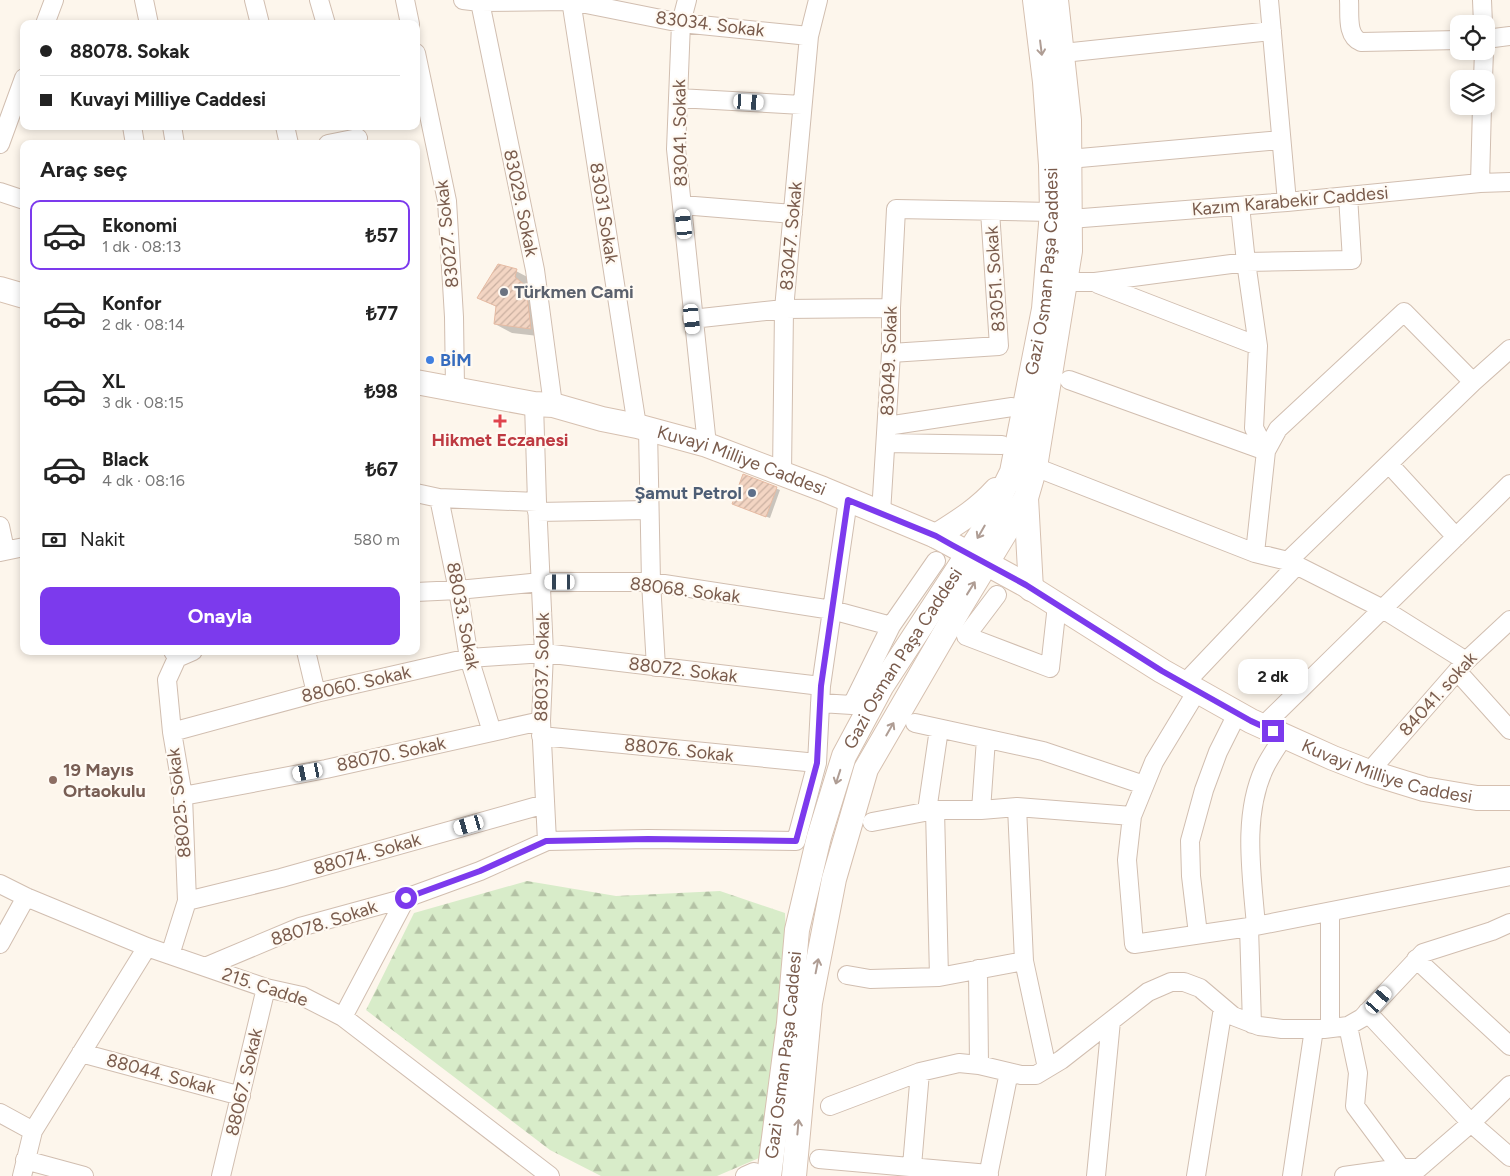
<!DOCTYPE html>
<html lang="tr">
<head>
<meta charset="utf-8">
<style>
	:root { --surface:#fff; --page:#f2f2f2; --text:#222; --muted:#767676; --line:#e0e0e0; --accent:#7c3aed }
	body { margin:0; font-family:Figtree,sans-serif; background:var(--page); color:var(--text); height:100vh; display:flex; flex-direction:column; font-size:19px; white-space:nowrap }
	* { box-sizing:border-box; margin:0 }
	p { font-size:16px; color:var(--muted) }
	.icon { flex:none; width:28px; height:28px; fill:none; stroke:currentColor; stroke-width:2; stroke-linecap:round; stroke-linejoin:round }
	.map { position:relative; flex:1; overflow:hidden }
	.sheet { position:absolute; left:20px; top:140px; width:400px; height:515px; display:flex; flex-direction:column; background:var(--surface); border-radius:10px; box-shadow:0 2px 8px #0003 }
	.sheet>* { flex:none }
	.banner { position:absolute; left:20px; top:20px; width:400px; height:110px; border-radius:10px; box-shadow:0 2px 8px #0003; display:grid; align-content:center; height:110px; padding:0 20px; background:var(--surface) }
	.controls { position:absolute; left:1450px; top:15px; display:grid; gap:10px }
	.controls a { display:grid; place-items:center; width:45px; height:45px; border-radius:10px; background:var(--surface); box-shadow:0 2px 8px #0003; font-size:25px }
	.end { position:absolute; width:22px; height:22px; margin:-11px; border:6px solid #7c3aed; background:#fff; box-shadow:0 0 0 2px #fff }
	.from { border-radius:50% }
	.bubble { position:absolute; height:35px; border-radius:10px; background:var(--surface); box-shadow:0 2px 8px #0003; font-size:16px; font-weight:700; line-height:35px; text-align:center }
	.car { position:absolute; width:15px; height:30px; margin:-15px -8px; border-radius:6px; box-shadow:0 0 4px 1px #0007; background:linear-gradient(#fff 24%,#345 0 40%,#fff 0 76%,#345 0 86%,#fff 0) }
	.banner b { display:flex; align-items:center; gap:18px; height:48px; font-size:19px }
	.banner b+b { border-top:1px solid var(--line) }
	.banner i { width:12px; height:12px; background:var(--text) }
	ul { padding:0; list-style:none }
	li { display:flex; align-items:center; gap:15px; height:70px; margin:0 10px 8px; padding:0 10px; border:2px solid transparent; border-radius:10px }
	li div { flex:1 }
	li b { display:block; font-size:19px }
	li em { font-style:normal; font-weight:700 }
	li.active { border-color:var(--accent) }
	li>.icon { width:45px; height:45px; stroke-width:1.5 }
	h2 { padding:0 20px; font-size:22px; line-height:60px }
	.pay { display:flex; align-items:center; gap:12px; height:55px; padding:0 20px; font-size:19px }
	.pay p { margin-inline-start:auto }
	.primary-button { display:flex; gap:10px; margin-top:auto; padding:10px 20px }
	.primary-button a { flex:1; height:58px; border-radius:10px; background:var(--accent); color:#fff; font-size:20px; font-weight:700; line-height:58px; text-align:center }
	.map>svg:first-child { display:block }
</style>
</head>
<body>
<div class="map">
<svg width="1510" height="1176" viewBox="0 0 1510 1176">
	<defs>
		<pattern id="forest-firs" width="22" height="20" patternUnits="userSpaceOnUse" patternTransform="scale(1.25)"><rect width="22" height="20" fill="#d8ecc9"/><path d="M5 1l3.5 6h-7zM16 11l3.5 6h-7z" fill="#b4c2a5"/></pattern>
		<pattern id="building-hatch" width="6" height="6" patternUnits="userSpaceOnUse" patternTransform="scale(1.25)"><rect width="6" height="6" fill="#f3d5c3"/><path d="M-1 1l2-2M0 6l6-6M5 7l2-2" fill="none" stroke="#cab0a1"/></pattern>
	</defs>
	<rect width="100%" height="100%" fill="#fdf6ec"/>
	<path fill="url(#forest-firs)" d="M527,881L616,896L720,891L785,913L787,977L770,1103L759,1158L717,1176H601L550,1150L366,1010L414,913Z"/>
	<path fill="#0003" d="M516,271L533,280L547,337L512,333L495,324L497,307L479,298Z
		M744,476L780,490L770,518L733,504Z"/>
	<path fill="url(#building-hatch)" stroke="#e6bba3" d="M498,264L517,269L515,277L526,286L531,329L494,324L496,306L477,298Z
		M743,474L777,487L766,517L732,504Z"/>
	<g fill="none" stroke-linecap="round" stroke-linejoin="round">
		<g stroke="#d1beb0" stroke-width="20">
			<path id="street" d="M144,0L149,24
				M254,0L260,24
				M319,0L326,24
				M405,0L410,24
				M463,0L480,2L571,1L681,23L809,36
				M571,0L637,426
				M687,0L681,23L676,149L707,445
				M1269,0L1287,202
				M1349,0C1350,14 1346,36 1361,42L1459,40
				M1482,0L1483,24
				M480,2L535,270L553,405
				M45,24L54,0
				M1486,39L1510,36
				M416,53L447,201L454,317L455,388
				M1063,53L1272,31
				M1483,79L1484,51
				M678,98L802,105
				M132,126L135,144
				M172,126L175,144
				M285,126L289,144
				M0,144L24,78
				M328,144L358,138
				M1069,159L1281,140
				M1480,183L1482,106
				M0,192L24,200
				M682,205L793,214
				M1240,206L1246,262L1258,346L1254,428L1266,451
				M1070,219L1287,202L1480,183L1510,182
				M1065,282H1095L1246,262L1352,260L1348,196
				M1098,284L1258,346
				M692,319L784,309L891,308
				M891,353L999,346L990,211
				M1069,380L1266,451
				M534,404L537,502L544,653L541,721L547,841
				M887,426L1012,407
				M648,429L651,582L656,667
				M886,443L1002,445
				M1389,464L1456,537
				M1035,467L1255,553L1288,561L1383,609L1466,661
				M782,474L784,309L809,36L818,0
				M416,493L439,498L537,502
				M439,498L458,590L469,658L492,732
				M537,512L649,510
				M881,513L891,353V308L896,209L1052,212
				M0,526L5,550
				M0,552L24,547
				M1255,553L1266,451L1278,429L1404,312L1473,382
				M1288,561L1473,382L1510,349
				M416,592L458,590L541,582H651L832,610L891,626
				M997,595L966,636L1050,668L1057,605
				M306,651L316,693
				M177,658L193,651
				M1457,671L1510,730
				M1184,684L1296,566
				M1197,691L1154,762L1132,816L1127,860L1134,944L1256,926L1510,876
				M820,703L852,705L891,626L936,561
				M915,723L1043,751L1144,785
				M1263,726L1510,484
				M172,732L316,693L469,658L544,653L821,686
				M541,736L817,763
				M1369,772L1466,661L1510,620
				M183,796L326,769L541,721
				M1017,807L1024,961L1047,1068
				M935,810L939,977
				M981,810L986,739
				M927,811L939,729
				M872,822L935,810H981L1017,807L1132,816
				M0,884L26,897L147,947L266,988L302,996L343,1017L550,1176
				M187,901L281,878L545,804
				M1330,912V1028
				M1256,926C1252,875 1242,817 1264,769C1269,758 1277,747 1284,736
				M1249,927L1252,1024
				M1198,934L1191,876L1190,841L1204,790L1218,752L1237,714
				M0,944L26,897
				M170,955L187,901L183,796L172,732L167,680L177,658L173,651
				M1416,959L1510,1046
				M205,967L300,927L406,898L480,871L547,841L648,839L796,841L817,763L821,686L848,500
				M978,969L979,1065
				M847,975L870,979L939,977L1024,961
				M1367,1012L1471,1123L1510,1157
				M343,1017L406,898
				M1348,1026L1358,1073L1355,1106L1401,1168L1397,1176
				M81,1053L241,1096
				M830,1106L920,1072L959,1063L979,1065L1021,1075H1036L1061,1060L1148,992L1171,982H1184L1200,988L1233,1016L1259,1026L1282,1029H1324L1348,1026L1362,1018L1423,953L1492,931L1510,923
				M0,1113L33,1131
				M819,1159L989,1174
				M25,1160L84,1176
				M912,1166L920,1072
				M22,1176L33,1131L147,947
				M221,1176L266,988
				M745,1176L754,1172
				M988,1176L1009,1072
				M1096,1176L1111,1021
				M1196,1176L1223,1008
				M1292,1176L1314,1029
				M1344,1176L1401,1168H1419L1471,1123L1510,1085"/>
		</g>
		<g stroke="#d6c0b0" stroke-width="26">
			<g id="secondary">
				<path d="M0,289L24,296"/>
				<path id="s1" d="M416,382L534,404L553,405L602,419L637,426L707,445L823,489L936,536L1026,585L1162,671L1251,721L1333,758L1369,772L1424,789L1477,798H1510"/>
				<path d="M1026,498L1031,589"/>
				<path d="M936,536C958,522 978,510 996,490"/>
				<path id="s2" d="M769,1176L789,1023L797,930L819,837L844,756L881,687L983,531L1012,472L1044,309L1052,212L1051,165L1045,82L1035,0"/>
				<path d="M794,1176L810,1003L834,879L866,769L960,607L1026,498L1035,467L1070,251L1069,120L1056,0"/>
			</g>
		</g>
		<use href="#street" stroke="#fff" stroke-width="18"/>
		<use href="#secondary" stroke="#fff" stroke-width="24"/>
	</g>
	<defs><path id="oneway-shaft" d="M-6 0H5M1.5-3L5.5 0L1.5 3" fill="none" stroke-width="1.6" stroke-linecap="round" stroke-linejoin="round" transform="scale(1.25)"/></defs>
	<g stroke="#af9d94">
		<use href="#oneway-shaft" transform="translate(1041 48) rotate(83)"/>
		<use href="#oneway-shaft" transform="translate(981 532) rotate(120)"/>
		<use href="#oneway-shaft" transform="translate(971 588) rotate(-58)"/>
		<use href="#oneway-shaft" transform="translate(890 729) rotate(-60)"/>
		<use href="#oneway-shaft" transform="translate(838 777) rotate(108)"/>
		<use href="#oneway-shaft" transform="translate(817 966) rotate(-79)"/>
		<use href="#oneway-shaft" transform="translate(798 1127) rotate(-85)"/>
	</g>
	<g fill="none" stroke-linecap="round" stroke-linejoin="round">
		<path stroke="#7c3aed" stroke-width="6" d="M406,898L480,871L546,841L648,839L796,841L817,763L821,686L848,500L936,536L952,545L1026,585L1162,671L1251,721L1273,731"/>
	</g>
	<circle fill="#6b7280" stroke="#fffaf3" stroke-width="2" cx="504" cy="292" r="5"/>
	<circle fill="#3f7fe0" stroke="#fffaf3" stroke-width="2" cx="430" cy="360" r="5"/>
	<path fill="#e0444e" stroke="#fffaf3" stroke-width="2" d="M497.5 413.5h5v5h5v5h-5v5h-5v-5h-5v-5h5z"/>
	<circle fill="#5c6f8a" stroke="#fffaf3" stroke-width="2" cx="752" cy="493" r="5"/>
	<circle fill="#8d6e63" stroke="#fffaf3" stroke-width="2" cx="53" cy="780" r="5"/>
	<g text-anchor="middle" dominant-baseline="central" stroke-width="4.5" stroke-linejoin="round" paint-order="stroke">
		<g font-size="18" fill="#7a5c4d" stroke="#fffaf3">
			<text transform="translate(710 24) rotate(7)">83034. Sokak</text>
			<text transform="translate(680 133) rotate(-91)">83041. Sokak</text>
			<text transform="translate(1290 201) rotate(-5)">Kazım Karabekir Caddesi</text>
			<text transform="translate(521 203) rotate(78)">83029. Sokak</text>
			<text transform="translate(604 213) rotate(81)">83031 Sokak</text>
			<text transform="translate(447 234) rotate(-96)">83027. Sokak</text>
			<text transform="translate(791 236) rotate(-85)">83047. Sokak</text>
			<text stroke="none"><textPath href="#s2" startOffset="962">Gazi Osman Paşa Caddesi</textPath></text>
			<text transform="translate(995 279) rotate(-94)">83051. Sokak</text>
			<text transform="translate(889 361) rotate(-88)">83049. Sokak</text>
			<text stroke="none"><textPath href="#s1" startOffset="336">Kuvayi Milliye Caddesi</textPath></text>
			<text transform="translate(685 590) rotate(7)">88068. Sokak</text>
			<text transform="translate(463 616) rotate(79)">88033. Sokak</text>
			<text stroke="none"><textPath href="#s2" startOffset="542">Gazi Osman Paşa Caddesi</textPath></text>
			<text transform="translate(542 667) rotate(-89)">88037. Sokak</text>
			<text transform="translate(683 670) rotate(7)">88072. Sokak</text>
			<text transform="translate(356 684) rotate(-13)">88060. Sokak</text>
			<text transform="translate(1438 694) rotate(-48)">84041. sokak</text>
			<text transform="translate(679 750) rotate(6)">88076. Sokak</text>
			<text transform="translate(391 754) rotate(-12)">88070. Sokak</text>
			<text stroke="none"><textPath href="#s1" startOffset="1056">Kuvayi Milliye Caddesi</textPath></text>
			<text transform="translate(179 803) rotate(-96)">88025. Sokak</text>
			<text transform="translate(367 854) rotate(-16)">88074. Sokak</text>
			<text transform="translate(324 923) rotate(-18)">88078. Sokak</text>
			<text transform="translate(265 987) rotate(18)">215. Cadde</text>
			<text stroke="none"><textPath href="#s2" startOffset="122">Gazi Osman Paşa Caddesi</textPath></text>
			<text transform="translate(161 1074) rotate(15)">88044. Sokak</text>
			<text transform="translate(244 1082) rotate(-77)">88067. Sokak</text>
		</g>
		<g font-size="18" font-weight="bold" fill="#5b616d" stroke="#fffaf3" text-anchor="start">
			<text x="514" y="292">Türkmen Cami</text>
		</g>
		<g font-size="18" font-weight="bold" fill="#366cbe" stroke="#fffaf3" text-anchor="start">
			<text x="440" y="360">BİM</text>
		</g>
		<g font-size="18" font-weight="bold" fill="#be3a42" stroke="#fffaf3">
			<text x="500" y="440">Hikmet Eczanesi</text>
		</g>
		<g font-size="18" font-weight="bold" fill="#4e5e75" stroke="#fffaf3" text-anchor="end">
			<text x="742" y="493">Şamut Petrol</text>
		</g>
		<g font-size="18" font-weight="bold" fill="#785e54" stroke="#fffaf3" text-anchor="start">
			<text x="63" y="770">19 Mayıs<tspan x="63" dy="21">Ortaokulu</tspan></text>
		</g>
	</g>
</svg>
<div class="controls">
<a><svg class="icon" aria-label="locate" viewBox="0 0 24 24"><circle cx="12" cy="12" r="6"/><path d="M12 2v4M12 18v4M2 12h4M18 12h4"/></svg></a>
<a><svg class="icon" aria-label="layers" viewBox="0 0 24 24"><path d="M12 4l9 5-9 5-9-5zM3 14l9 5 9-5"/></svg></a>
</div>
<i class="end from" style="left:406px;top:898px"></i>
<i class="end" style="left:1273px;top:731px"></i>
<div class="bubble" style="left:1238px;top:659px;width:70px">2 dk</div>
<i class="car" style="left:749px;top:102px;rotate:93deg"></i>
<i class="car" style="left:684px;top:224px;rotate:354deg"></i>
<i class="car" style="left:692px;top:319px;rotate:174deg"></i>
<i class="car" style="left:560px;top:582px;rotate:270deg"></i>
<i class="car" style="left:308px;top:772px;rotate:259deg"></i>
<i class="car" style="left:469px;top:825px;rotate:254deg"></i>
<i class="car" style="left:1379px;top:1000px;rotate:41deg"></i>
<div class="banner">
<b><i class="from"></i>88078. Sokak</b>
<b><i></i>Kuvayi Milliye Caddesi</b>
</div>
<section class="sheet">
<h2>Araç seç</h2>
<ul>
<li class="active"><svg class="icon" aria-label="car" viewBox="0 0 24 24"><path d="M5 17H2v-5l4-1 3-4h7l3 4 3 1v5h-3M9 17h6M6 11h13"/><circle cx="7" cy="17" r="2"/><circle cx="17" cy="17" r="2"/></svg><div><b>Ekonomi</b><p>1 dk · 08:13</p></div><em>₺57</em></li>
<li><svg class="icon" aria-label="car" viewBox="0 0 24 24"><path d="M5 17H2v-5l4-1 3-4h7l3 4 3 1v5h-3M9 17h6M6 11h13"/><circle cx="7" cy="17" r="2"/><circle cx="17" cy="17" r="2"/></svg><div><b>Konfor</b><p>2 dk · 08:14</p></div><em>₺77</em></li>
<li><svg class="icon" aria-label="car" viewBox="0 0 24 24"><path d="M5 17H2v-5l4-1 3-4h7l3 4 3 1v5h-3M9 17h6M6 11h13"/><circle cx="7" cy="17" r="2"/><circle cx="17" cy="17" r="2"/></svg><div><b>XL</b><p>3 dk · 08:15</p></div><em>₺98</em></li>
<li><svg class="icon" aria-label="car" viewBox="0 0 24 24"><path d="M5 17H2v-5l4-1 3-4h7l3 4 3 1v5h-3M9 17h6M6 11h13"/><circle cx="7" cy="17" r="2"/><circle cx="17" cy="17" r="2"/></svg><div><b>Black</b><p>4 dk · 08:16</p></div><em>₺67</em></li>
</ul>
<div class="pay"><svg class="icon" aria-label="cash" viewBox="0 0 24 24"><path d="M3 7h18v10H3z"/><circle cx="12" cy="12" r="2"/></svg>Nakit<p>580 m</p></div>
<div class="primary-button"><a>Onayla</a></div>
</section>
</div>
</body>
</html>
